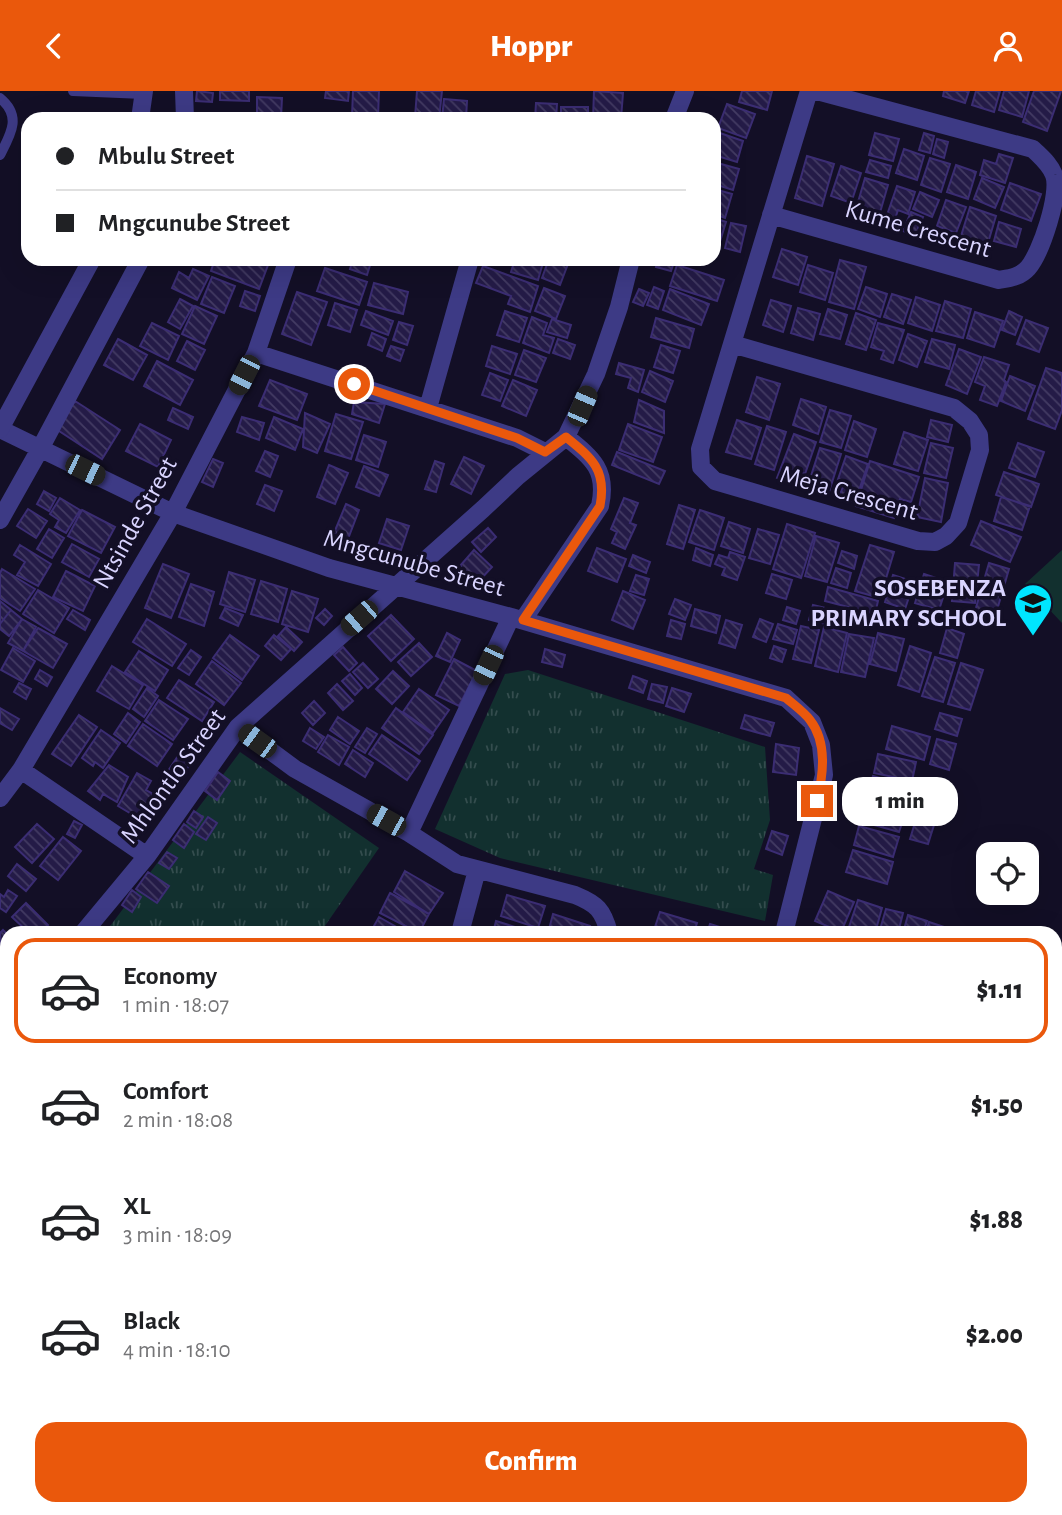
<!DOCTYPE html>
<html lang="en">
<head>
<meta charset="utf-8">
<style>
	:root { --surface:#fff; --page:#f6f6f6; --text:#202124; --muted:#757577; --line:#e0e0e0; --accent:#ea580c }
	body { margin:0; font-family:"Alegreya Sans",sans-serif; background:var(--page); color:var(--text); height:100vh; display:flex; flex-direction:column; font-size:26px; white-space:nowrap }
	* { box-sizing:border-box; margin:0 }
	p { font-size:23px; color:var(--muted) }
	.icon { flex:none; width:38px; height:38px; fill:none; stroke:currentColor; stroke-width:2; stroke-linecap:round; stroke-linejoin:round }
	.map { position:relative; flex:1; overflow:hidden }
	.drawer { position:absolute; left:0px; top:835px; width:1062px; height:590px; display:flex; flex-direction:column; background:var(--surface); border-radius:21px 21px 0 0; box-shadow:0 7px 28px #0002 }
	.drawer>* { flex:none }
	.banner { position:absolute; left:21px; top:21px; width:700px; height:154px; border-radius:21px; box-shadow:0 7px 28px #0002; display:grid; align-content:center; height:154px; padding:0 35px; background:var(--surface) }
	.controls { position:absolute; left:976px; top:751px; display:grid; gap:14px }
	.controls a { display:grid; place-items:center; width:63px; height:63px; border-radius:14px; background:var(--surface); box-shadow:0 7px 28px #0002; font-size:35px }
	.end { position:absolute; width:32px; height:32px; margin:-16px; border:9px solid #ea580c; background:#fff; box-shadow:0 0 0 4px #fff }
	.from { border-radius:50% }
	.bubble { position:absolute; height:49px; border-radius:21px; background:var(--surface); box-shadow:0 7px 28px #0002; font-size:23px; font-weight:800; line-height:49px; text-align:center }
	.car { position:absolute; width:21px; height:42px; margin:-21px -10px; border-radius:9px; box-shadow:0 0 5px 2px #0007; background:linear-gradient(#222 24%,#8ab4d8 0 40%,#222 0 76%,#8ab4d8 0 86%,#222 0) }
	.banner b { display:flex; align-items:center; gap:24px; height:66px; font-size:26px }
	.banner b+b { border-top:2px solid var(--line) }
	.banner i { width:18px; height:18px; background:var(--text) }
	ul { padding:12px 0 0; list-style:none }
	li { display:flex; align-items:center; gap:21px; height:105px; margin:0 14px 10px; padding:0 21px; border:4px solid transparent; border-radius:21px }
	li div { flex:1 }
	li b { display:block; font-size:26px }
	li em { font-style:normal; font-weight:800 }
	li.active { border-color:var(--accent) }
	li>.icon { width:63px; height:63px; stroke-width:1.5 }
	.action { display:flex; gap:14px; margin-top:auto; padding:14px 35px }
	.action a { flex:1; height:80px; border-radius:21px; background:var(--accent); color:#fff; font-size:28px; font-weight:800; line-height:80px; text-align:center }
	header { display:flex; justify-content:space-between; align-items:center; height:91px; padding:0 35px; background:var(--accent); color:#fff; font-size:32px; font-weight:800 }
	.map>svg:first-child { display:block }
</style>
</head>
<body>
<header><svg class="icon" aria-label="back" viewBox="0 0 24 24"><path d="M15 5l-7 7 7 7"/></svg>Hoppr<svg class="icon" aria-label="person" viewBox="0 0 24 24"><circle cx="12" cy="8" r="4"/><path d="M4 21q1-7 8-7t8 7"/></svg></header>
<div class="map">
<svg width="1062" height="1424" viewBox="0 0 1062 1424">
	<defs>
		<pattern id="grass-tufts" width="24" height="20" patternUnits="userSpaceOnUse" patternTransform="scale(1.75)"><rect width="24" height="20" fill="#12302f"/><path d="M3 7l-1-3M5 7V3M7 7l1-3M15 17l-1-3M17 17v-4M19 17l1-3" fill="none" stroke="#344d4e"/></pattern>
		<pattern id="building-back-hatch" width="6" height="6" patternUnits="userSpaceOnUse" patternTransform="scale(1.75)"><rect width="6" height="6" fill="#241b47"/><path d="M-1 5l2 2M0 0l6 6M5-1l2 2" fill="none" stroke="#433b63"/></pattern>
	</defs>
	<rect width="100%" height="100%" fill="#130f26"/>
	<path fill="url(#grass-tufts)" d="M528,579L765,656L770,729L754,778L773,784L765,830L500,767L435,738L505,583Z
		M240,661L379,757L320,842H105Z
		M7,1024V1184L0,1189V1034Z"/>
	<path fill="#12302f" d="M1062,459V532L1025,493Z"/>
	<path fill="url(#building-back-hatch)" stroke="#3b2d73" stroke-width="2" d="M197,0L213,2L212,11L196,10Z
		M220,0H249V10L220,9Z
		M326,0H349L348,10L325,7Z
		M353,0H379L378,26L352,25Z
		M417,0H442L439,28L415,26Z
		M594,0L623,2L621,28H593Z
		M742,0H772L767,19L739,11Z
		M944,0H969L965,12L943,5Z
		M976,0H1000L994,21L972,14Z
		M1004,0H1029L1022,26L999,19Z
		M1034,0H1061L1047,40L1023,31Z
		M257,6L282,7L281,27L257,26Z
		M444,8L467,10L466,28H442Z
		M536,12L557,13L556,28H535Z
		M727,13L755,23L746,47L718,37Z
		M561,16H588V28H561Z
		M717,41L743,50L737,71L714,64Z
		M875,42L899,48L893,70L869,64Z
		M924,42L934,45L930,62L919,59Z
		M937,48L948,51L944,67L933,63Z
		M904,58L924,65L917,89L896,82Z
		M999,63L1013,67L1005,92L980,84L984,69L996,73Z
		M807,65L834,73L822,115L795,107Z
		M930,67L950,73L941,101L921,94Z
		M870,69L891,75L888,87L866,81Z
		M714,71L739,78L733,99L714,93Z
		M956,74L976,81L968,108L947,101Z
		M841,75L861,82L851,112L831,105Z
		M865,87L888,94L879,125L856,118Z
		M982,87L1004,96L995,117L974,108Z
		M1010,92L1041,103L1031,130L1001,119Z
		M897,95L915,101L908,123L898,119L894,131L886,127Z
		M714,98L732,103L725,127L714,123Z
		M920,101L939,109L932,126L913,118Z
		M946,109L966,116L956,142L937,135Z
		M970,116L996,125L987,155L976,152L973,162L957,158Z
		M911,121L923,126L918,137L925,140L922,148L903,140Z
		M714,127L726,131L718,157L714,156Z
		M999,131L1021,138L1016,156L994,150Z
		M731,132L746,135L740,161L725,157Z
		M782,158L807,166L798,194L773,186Z
		M215,168H251L268,174L259,198L211,180Z
		M353,168H372L367,184L350,178Z
		M515,168H544L538,189L511,181Z
		M549,168L568,173L560,194L542,187Z
		M658,168L674,171L671,180L656,176Z
		M840,169L866,176L854,218L829,211Z
		M677,174L724,189L717,210L670,195Z
		M808,174L833,182L825,209L800,201Z
		M483,175L538,195L530,221L508,213L511,205L476,192Z
		M325,177L367,191L359,214L317,200Z
		M193,178L209,185L197,209L172,197L179,181L189,187Z
		M212,186L235,195L224,222L201,213Z
		M374,192L408,201L403,223L368,214Z
		M654,196L664,200L658,218L647,214Z
		M866,196L887,203L880,226L858,218Z
		M544,197L565,205L556,228L535,220Z
		M639,198L649,202L643,215L633,211Z
		M670,198L709,213L701,234L663,219Z
		M245,200L260,205L255,220L240,215Z
		M297,201L327,211L311,254L282,243Z
		M892,203L911,209L903,233L884,226Z
		M916,206L940,214L932,240L908,232Z
		M180,208L193,215L180,238L168,231Z
		M771,209L791,215L783,241L763,234Z
		M945,210L971,218L963,247L936,240Z
		M335,212L357,219L350,241L328,234Z
		M195,215L217,225L204,253L182,243Z
		M798,217L820,223L813,249L791,242Z
		M828,218L847,224L840,248L820,243Z
		M366,220L393,230L388,244L361,234Z
		M505,220L527,227L519,251L497,244Z
		M1009,220L1022,226L1015,244L1002,239Z
		M975,221L1003,230L994,256L967,247Z
		M856,222L876,229L866,259L846,253Z
		M532,226L547,232L543,244L554,247L549,262L523,252Z
		M656,227L694,238L689,257L651,246Z
		M552,228L571,234L567,247L547,241Z
		M1026,229L1048,237L1039,261L1017,253Z
		M399,231L413,235L407,254L393,249Z
		M152,232L179,245L168,269L140,255Z
		M878,232L904,239L893,272L881,268L884,260L871,256Z
		M372,242L386,248L382,260L368,254Z
		M908,243L927,250L917,276L899,269Z
		M118,248L147,264L133,289L104,274Z
		M558,248L575,254L570,268L553,262Z
		M932,248L955,254L949,278L925,271Z
		M187,250L205,259L195,279L177,270Z
		M661,254L680,260L673,282L654,276Z
		M391,255L404,259L400,270L387,265Z
		M492,255L517,263L510,283L486,275Z
		M959,258L981,266L967,303L946,294Z
		M524,259L546,267L536,291L515,284Z
		M984,266L1009,274L1004,289L1006,291L997,315L980,309L985,295L975,291Z
		M157,270L193,289L180,314L144,295Z
		M619,272L644,279L638,301L628,297L631,287L616,283Z
		M1046,277L1062,282V319L1055,338L1028,328Z
		M650,280L673,290L665,311L642,301Z
		M490,282L508,289L500,310L482,304Z
		M1010,285L1035,295L1025,320L1001,310Z
		M757,286L780,293L769,329L746,321Z
		M270,289L307,303L297,329L259,315Z
		M513,289L537,299L526,325L502,315Z
		M801,308L826,316L818,343L793,334Z
		M639,309L664,320V342L634,331Z
		M75,310L120,339L102,368L56,338Z
		M354,311L385,313L379,332L352,323Z
		M173,317L193,326L188,338L168,329Z
		M830,319L851,325L841,357L820,351Z
		M305,322L330,333L317,362L303,356Z
		M336,323L363,331L351,368L325,360Z
		M242,326L264,332L259,349L237,341Z
		M274,326L303,338L295,359L266,347Z
		M737,329L761,337L751,368L726,361Z
		M931,329L952,334L948,351L927,346Z
		M854,330L876,338L867,366L845,359Z
		M140,333L171,349L158,376L126,360Z
		M628,333L662,346L653,371L619,359Z
		M767,335L786,341L774,379L755,373Z
		M904,341L928,349L918,380L894,373Z
		M794,343L816,351L805,383L796,380L792,392L777,387Z
		M364,344L386,351L378,376L356,369Z
		M931,352L953,357L946,387L924,382Z
		M1018,352L1044,361L1035,386L1009,377Z
		M820,357L841,363L829,401L808,394Z
		M265,360L278,365L270,386L256,380Z
		M617,361L665,380L659,393L612,374Z
		M846,365L868,373L855,411L839,405L843,396L836,394Z
		M464,366L484,375L471,403L451,393Z
		M213,368L223,372L213,396L202,391Z
		M435,370L444,373L436,401L425,398Z
		M870,370L919,386L911,411L900,408L894,427L856,415Z
		M329,374L348,382L335,413L317,406Z
		M364,375L388,384L379,405L356,396Z
		M1004,381L1039,393L1031,416L996,404Z
		M925,387L948,392L941,431L917,426Z
		M265,394L282,400L274,420L257,413Z
		M44,400L56,407L49,420L37,413Z
		M1001,406L1030,415L1022,439L994,430Z
		M60,407L80,419L66,442L55,436L59,429L50,423Z
		M624,407L638,412L630,432L636,434L625,458L612,452L617,441L611,438Z
		M346,413L359,419L348,448L334,442Z
		M679,414L695,419L683,458L667,453Z
		M28,418L47,430L36,447L17,435Z
		M82,419L115,436L101,462L68,445Z
		M700,419L724,427L714,459L689,451Z
		M387,428L409,435L401,459L379,452Z
		M981,430L1021,446L1010,471L971,454Z
		M729,431L750,438L743,462L721,455Z
		M787,433L815,442L801,487L773,478Z
		M488,437L496,446L481,461L472,451Z
		M49,438L64,447L52,467L37,458Z
		M758,438L779,444L770,473L749,467Z
		M816,445L839,452L827,491L805,485Z
		M72,453L99,468L89,486L62,471Z
		M20,454L51,473L38,495L17,484L25,471L14,464Z
		M870,454L894,461L880,507L855,500Z
		M597,457L626,468L617,491L588,480Z
		M696,457L713,464L710,475L693,469Z
		M474,459L492,476L478,491L460,475Z
		M842,460L857,465L854,478L838,472Z
		M730,461L745,466L737,489L722,484L725,477L715,473L719,464L728,467Z
		M633,464L650,471L646,482L629,475Z
		M955,472L979,474L975,512L952,510Z
		M989,472L1009,478L995,526L975,520Z
		M163,473L189,483L171,527L145,517Z
		M836,477L851,482L847,497L831,492Z
		M2,478L35,498L20,520L0,507V482Z
		M66,480L95,495L83,520L53,506Z
		M229,481L255,489L245,521L220,513Z
		M772,483L792,489L786,508L766,502Z
		M924,483L948,491L939,519L915,512Z
		M636,484L649,488L644,504L630,500Z
		M893,484L914,491L905,518L885,511Z
		M261,490L287,498L278,531L251,523Z
		M191,493L214,501L204,535L179,526Z
		M828,496L878,510L875,523L825,510Z
		M38,499L69,517L54,542L23,523Z
		M292,500L318,508L308,541L282,533Z
		M623,500L645,509L633,538L612,529Z
		M675,508L691,514L685,529L669,523Z
		M0,510L11,519L0,533Z
		M813,514L842,521L839,536L809,529Z
		M787,516L800,520L796,533L783,529Z
		M225,517L243,524L238,535L220,527Z
		M325,518L332,525L324,534L316,527Z
		M695,518L720,525L716,542L691,535Z
		M11,519L22,528L9,545L0,538V533Z
		M73,519L90,529L85,539L67,528Z
		M391,524L414,548L391,570L368,545Z
		M22,528L36,536L23,560L8,552Z
		M147,528L186,553L172,575L133,551Z
		M760,528L773,533L766,551L753,546Z
		M671,529L685,533L681,548L667,545Z
		M726,529L742,534L735,557L719,552Z
		M778,533L797,539L793,553L773,548Z
		M801,535L819,539L811,572L793,568Z
		M286,536L302,551L294,560L278,545Z
		M824,536L847,542L838,581L815,575Z
		M38,537L67,553L53,577L23,560Z
		M947,537L964,543L957,567L940,562Z
		M447,542L460,549L450,571L436,565Z
		M878,542L904,548L896,580L870,573Z
		M849,543L874,547L865,586L841,581Z
		M230,544L259,565L242,589L213,567Z
		M274,544L291,558L281,569L265,555Z
		M419,552L432,566L411,585L398,571Z
		M774,555L786,559L782,571L770,567Z
		M910,555L931,562L919,601L898,594Z
		M343,556L357,572L349,580L334,564Z
		M13,557L35,570L23,591L1,579Z
		M545,558L565,564L562,576L542,571Z
		M191,559L201,566L189,584L178,577Z
		M139,560L168,579L155,600L125,581Z
		M935,566L955,572L943,611L922,605Z
		M454,568L477,580L459,615L436,604Z
		M212,570L241,592L224,614L196,593Z
		M363,572L378,588L368,597L353,581Z
		M961,572L983,579L970,619L948,613Z
		M112,575L143,594L129,618L97,600Z
		M40,579L52,586L47,595L35,588Z
		M393,580L409,595L392,613L376,598Z
		M350,583L362,597L355,604L342,590Z
		M633,585L647,590L643,602L629,597Z
		M179,589L214,611L202,630L167,607Z
		M19,592L31,598L26,608L14,601Z
		M337,593L353,610L343,619L328,602Z
		M652,593L667,596L663,612L648,608Z
		M147,597L158,605L144,626L133,618Z
		M672,597L691,603L684,621L666,615Z
		M419,598L449,619L433,642L403,621Z
		M159,609L188,628L173,649L145,630Z
		M314,610L325,622L313,634L302,622Z
		M0,617L19,628L12,639L0,632Z
		M396,617L433,644L419,663L382,637Z
		M128,622L140,631L126,652L114,643Z
		M940,622L962,628L957,645L935,638Z
		M79,624L97,636L71,675L52,663Z
		M745,624L774,632L770,645L741,637Z
		M338,626L359,640L350,653L330,639Z
		M143,633L172,653L157,675L128,655Z
		M892,635L930,646L924,669L886,658Z
		M310,637L324,646L316,658L303,650Z
		M367,637L377,643L365,662L355,656Z
		M101,639L120,652L103,677L95,671L93,675L82,667Z
		M328,644L349,656L339,674L318,661Z
		M382,644L420,670L407,689L369,663Z
		M937,648L956,653L949,679L930,673Z
		M776,653L799,657L796,684L773,681Z
		M353,659L373,672L365,686L345,673Z
		M180,662L192,670L180,688L168,680Z
		M878,663L916,671L912,690L874,682Z
		M109,674L128,686L117,711L103,703L100,709L88,700Z
		M218,681L230,690L217,709L205,700Z
		M137,682L151,690L146,699L153,703L140,728L118,715Z
		M873,685L912,696L907,716L867,704Z
		M867,709L906,720L899,741L860,730Z
		M194,720L203,726L196,737L187,731Z
		M917,725L935,731L928,753L910,748Z
		M208,726L217,732L206,749L196,743Z
		M74,730L82,734L75,747L67,743Z
		M37,733L54,748L32,772L15,756Z
		M184,733L194,741L184,757L173,749Z
		M859,735L899,746L893,766L854,754Z
		M772,740L788,745L782,764L766,758Z
		M63,746L81,760L58,789L40,775Z
		M853,759L893,771L887,793L846,781Z
		M167,761L177,767L169,778L159,772Z
		M17,773L36,788L26,800L8,785Z
		M405,780L443,802L429,823L394,801Z
		M148,781L169,795L157,812L136,798Z
		M8,799L17,805L6,821L0,817V803L4,806Z
		M132,799L141,806L132,821L122,814Z
		M828,800L854,811L841,841L815,830Z
		M390,802L429,823L419,842L380,822Z
		M507,804L545,815L538,837L501,825Z
		M858,809L882,817L875,842H847Z
		M26,812L48,834L41,842H29L12,826Z
		M886,818L903,822L898,842H879Z
		M660,821L697,832L694,842H653Z
		M553,823L590,835L588,842H548Z
		M908,824L927,830L923,842H903Z
		M379,826L407,842H370Z
		M496,830L534,842H493Z
		M929,831L953,839L952,842H926Z
		M710,833L739,842H707Z
		M3,839L7,843V862L0,855V842Z
		M1055,871L1062,873V915L1055,913Z
		M1055,1006L1062,1008V1018L1055,1038Z
		M1056,1181L1062,1183V1202L1055,1200Z
		M7,1192V1215L0,1219V1196Z
		M1055,1203L1062,1205V1225L1055,1223Z
		M1055,1229L1062,1231V1251L1055,1249Z
		M1055,1255L1062,1258V1277L1055,1275Z
		M1055,1283L1062,1285V1304L1055,1302Z
		M1062,1319V1362L1055,1360V1339Z
		M7,1393V1418H18L10,1424L0,1415V1399Z
		M1055,1408L1062,1410V1424H1048L1050,1418H1055Z
		M141,1418H178L169,1424H146Z
		M202,1418H233L223,1424H207Z
		M524,1418H551L554,1423L515,1424Z
		M571,1418H610L600,1424H576Z
		M783,1418H802L807,1424H778L777,1422Z
		M812,1418H846L841,1424H821Z
		M860,1418H880L878,1424H861L858,1423Z
		M965,1418H988L986,1424H963Z
		M993,1418H1015L1013,1424H991Z
		M1020,1418H1045L1043,1424H1018Z"/>
	<g fill="none" stroke-linecap="round" stroke-linejoin="round">
		<path stroke="#3d3a85" stroke-width="10" d="M73,0L143,3
			M0,7C22,25 11,43 0,64"/>
		<path stroke="#3d3a85" stroke-width="18" d="M184,0L185,28
			M674,28L685,0
			M771,124L999,189C1010,187 1020,186 1028,177C1041,162 1061,102 1054,84C1050,73 1041,66 1033,58L817,0
			M732,253L954,317L970,330L979,344L980,359L958,432L946,445L935,451L918,450L715,390L701,376L700,358L809,0
			M256,262L517,347L545,361
			M428,317L470,168
			M0,338L173,422L329,477L511,526L786,607L812,631L821,654L824,684L784,842
			M0,429L40,358L141,168
			M523,529L600,415C608,379 592,367 566,346
			M238,636L295,678L409,742L457,773L575,804C597,813 603,819 609,842
			M21,679L147,765
			M0,707L21,679L173,422L256,262L288,168
			M409,742L511,526
			M83,842L147,765L238,636L483,418L518,385L566,346L596,283L619,216L631,168
			M460,842L477,779
			M1055,942L1062,944
			M0,962L7,952
			M1055,1102L1062,1080
			M0,1233L7,1229
			M0,1276L7,1287
			M1055,1388L1062,1391
			M97,1418L102,1424
			M285,1418L289,1424
			M669,1418L673,1424
			M450,1424L460,1418
			M730,1424L739,1418"/>
		<path stroke="#3d3a85" stroke-width="18" d="M140,28L144,0
			M0,338L92,168"/>
	</g>
	<g fill="none" stroke-linecap="round" stroke-linejoin="round">
		<path stroke="#ea580c" stroke-width="9" d="M354,293L517,347L545,361L566,346C592,367 607,379 600,415L523,529L786,607C794,614 804,621 810,629C828,652 823,685 817,710"/>
	</g>
	<defs>
		<g id="school-pin" transform="scale(2.0125)"><path d="M0 17L-7.5 6A9.5 9.5 0 1 1 7.5 6Z" fill="#00e5ff" stroke="#130f26"/><path d="M0-5L7-2L0 1L-7-2ZM-4 1L0 2.5L4 1V4Q0 6-4 4Z" fill="#111"/></g>
	</defs>
	<g fill-rule="evenodd">
		<use href="#school-pin" x="1033" y="512"/>
	</g>
	<g text-anchor="middle" dominant-baseline="central" stroke-width="7" stroke-linejoin="round" paint-order="stroke">
		<g font-size="26" fill="#d9d4ff" stroke="#130f26">
			<text transform="translate(918 138) rotate(16)">Kume Crescent</text>
			<text transform="translate(849 402) rotate(16)">Meja Crescent</text>
			<text transform="translate(135 432) rotate(-61)">Ntsinde Street</text>
			<text transform="translate(414 472) rotate(16)">Mngcunube Street</text>
			<text transform="translate(173 685) rotate(-54)">Mhlontlo Street</text>
		</g>
		<g font-size="26" font-weight="bold" fill="#d9d4ff" stroke="#130f26" text-anchor="end">
			<text x="1006" y="497">SOSEBENZA<tspan x="1006" dy="30">PRIMARY SCHOOL</tspan></text>
		</g>
	</g>
</svg>
<div class="controls">
<a><svg class="icon" aria-label="locate" viewBox="0 0 24 24"><circle cx="12" cy="12" r="6"/><path d="M12 2v4M12 18v4M2 12h4M18 12h4"/></svg></a>
</div>
<i class="end from" style="left:354px;top:293px"></i>
<i class="end" style="left:817px;top:710px"></i>
<div class="bubble" style="left:842px;top:686px;width:116px">1 min</div>
<i class="car" style="left:244px;top:284px;rotate:207deg"></i>
<i class="car" style="left:582px;top:315px;rotate:23deg"></i>
<i class="car" style="left:85px;top:379px;rotate:116deg"></i>
<i class="car" style="left:359px;top:527px;rotate:229deg"></i>
<i class="car" style="left:488px;top:574px;rotate:205deg"></i>
<i class="car" style="left:257px;top:650px;rotate:306deg"></i>
<i class="car" style="left:386px;top:729px;rotate:299deg"></i>
<div class="banner">
<b><i class="from"></i>Mbulu Street</b>
<b><i></i>Mngcunube Street</b>
</div>
<section class="drawer">
<ul>
<li class="active"><svg class="icon" aria-label="car" viewBox="0 0 24 24"><path d="M5 17H2v-5l4-1 3-4h7l3 4 3 1v5h-3M9 17h6M6 11h13"/><circle cx="7" cy="17" r="2"/><circle cx="17" cy="17" r="2"/></svg><div><b>Economy</b><p>1 min · 18:07</p></div><em>$1.11</em></li>
<li><svg class="icon" aria-label="car" viewBox="0 0 24 24"><path d="M5 17H2v-5l4-1 3-4h7l3 4 3 1v5h-3M9 17h6M6 11h13"/><circle cx="7" cy="17" r="2"/><circle cx="17" cy="17" r="2"/></svg><div><b>Comfort</b><p>2 min · 18:08</p></div><em>$1.50</em></li>
<li><svg class="icon" aria-label="car" viewBox="0 0 24 24"><path d="M5 17H2v-5l4-1 3-4h7l3 4 3 1v5h-3M9 17h6M6 11h13"/><circle cx="7" cy="17" r="2"/><circle cx="17" cy="17" r="2"/></svg><div><b>XL</b><p>3 min · 18:09</p></div><em>$1.88</em></li>
<li><svg class="icon" aria-label="car" viewBox="0 0 24 24"><path d="M5 17H2v-5l4-1 3-4h7l3 4 3 1v5h-3M9 17h6M6 11h13"/><circle cx="7" cy="17" r="2"/><circle cx="17" cy="17" r="2"/></svg><div><b>Black</b><p>4 min · 18:10</p></div><em>$2.00</em></li>
</ul>
<div class="action"><a>Confirm</a></div>
</section>
</div>
</body>
</html>
